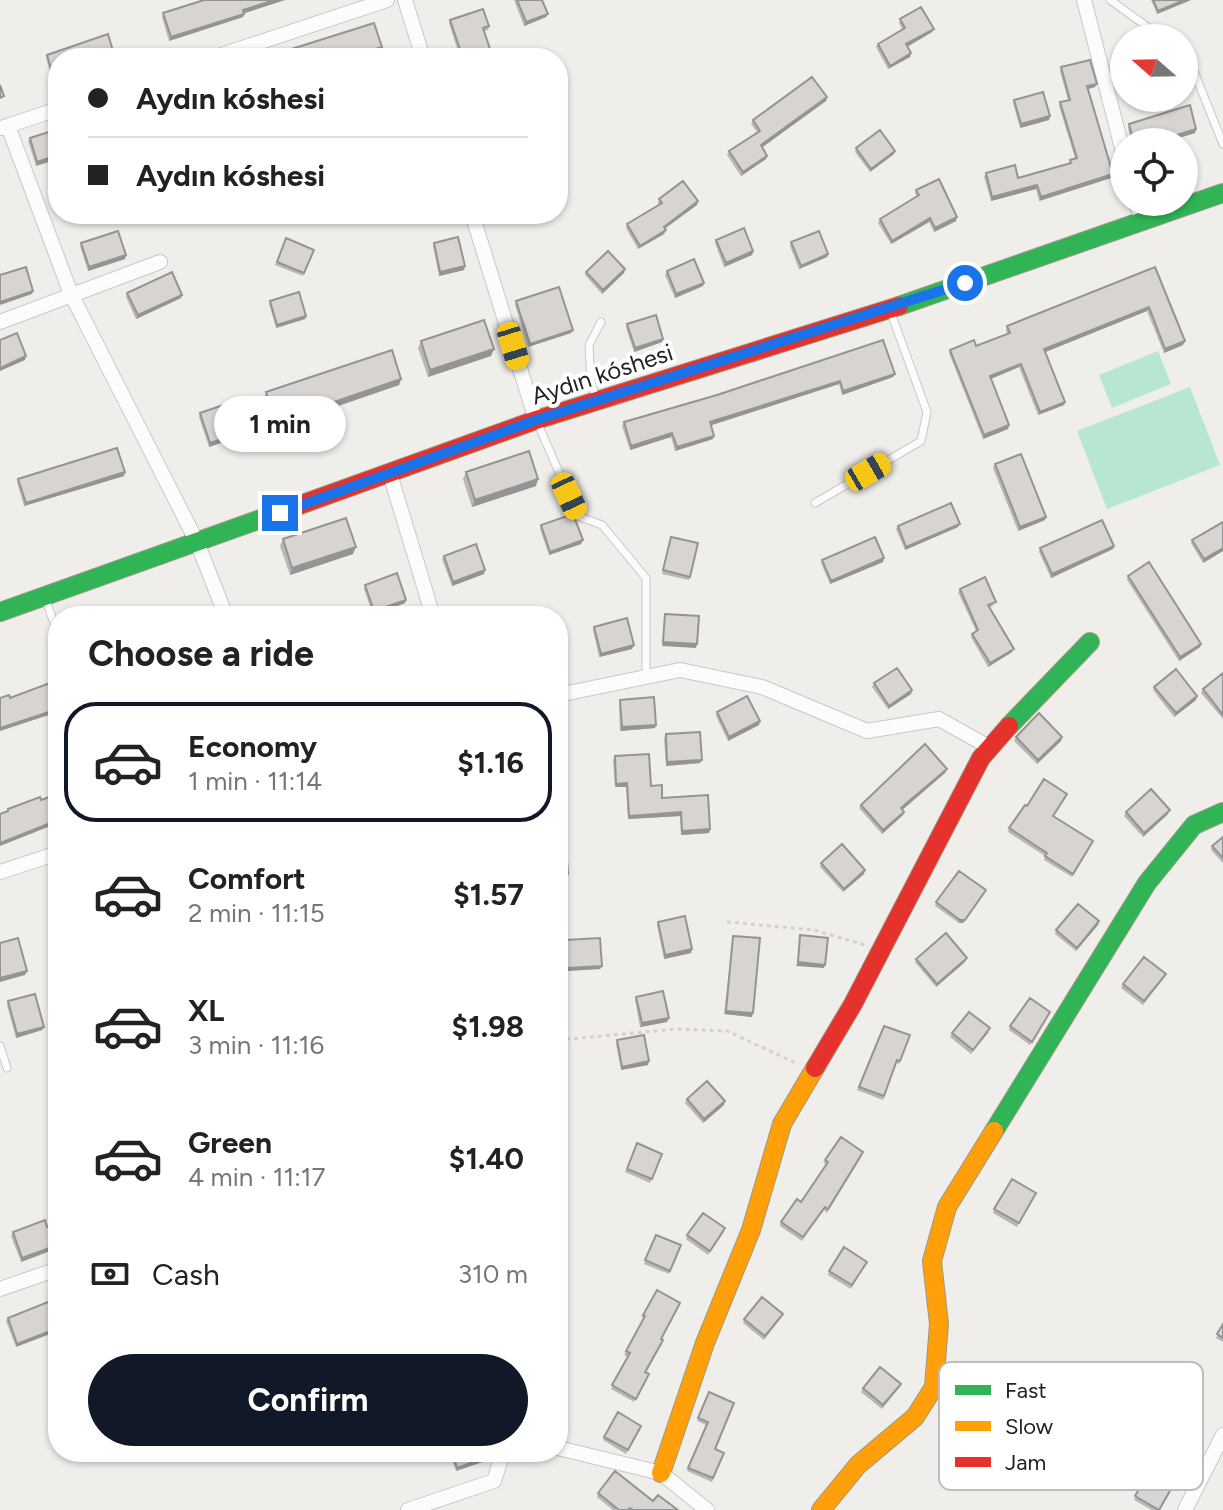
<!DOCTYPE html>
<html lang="en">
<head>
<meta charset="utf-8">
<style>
	:root { --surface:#fff; --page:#f2f2f2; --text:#222; --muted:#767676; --line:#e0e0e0; --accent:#111827 }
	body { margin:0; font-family:Figtree,sans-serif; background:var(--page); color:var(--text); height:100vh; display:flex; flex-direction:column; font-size:30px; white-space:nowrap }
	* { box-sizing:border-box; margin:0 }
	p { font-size:26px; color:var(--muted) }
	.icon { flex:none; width:44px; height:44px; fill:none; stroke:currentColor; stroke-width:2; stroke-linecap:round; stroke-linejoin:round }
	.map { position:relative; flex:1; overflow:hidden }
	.sheet { position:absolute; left:48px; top:606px; width:520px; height:856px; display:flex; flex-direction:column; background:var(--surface); border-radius:32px; box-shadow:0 2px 6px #0004 }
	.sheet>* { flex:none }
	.guide { position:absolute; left:48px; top:48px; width:520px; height:176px; border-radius:32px; box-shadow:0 2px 6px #0004; display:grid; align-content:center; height:176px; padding:0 40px; background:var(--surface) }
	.needle { width:52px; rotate:290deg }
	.buttons { position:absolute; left:1110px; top:24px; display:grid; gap:16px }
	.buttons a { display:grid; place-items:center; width:88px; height:88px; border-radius:50%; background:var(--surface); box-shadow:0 2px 6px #0004; font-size:40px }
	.end { position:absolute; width:36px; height:36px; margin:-18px; border:10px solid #1a73e8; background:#fff; box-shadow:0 0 0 4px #fff }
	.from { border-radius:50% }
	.bubble { position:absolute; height:56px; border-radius:28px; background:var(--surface); box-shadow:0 2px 6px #0004; font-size:26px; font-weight:700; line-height:56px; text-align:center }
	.car { position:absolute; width:24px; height:48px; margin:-24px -12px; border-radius:10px; box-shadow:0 0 6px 2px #0007; background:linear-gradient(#f5c518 24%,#345 0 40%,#f5c518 0 76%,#345 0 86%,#f5c518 0) }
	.guide b { display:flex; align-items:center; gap:28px; height:76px; font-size:30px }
	.guide b+b { border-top:2px solid var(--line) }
	.guide i { width:20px; height:20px; background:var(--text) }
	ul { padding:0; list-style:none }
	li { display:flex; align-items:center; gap:24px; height:120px; margin:0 16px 12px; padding:0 24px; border:4px solid transparent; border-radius:32px }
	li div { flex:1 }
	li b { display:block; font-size:30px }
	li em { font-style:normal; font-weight:700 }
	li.active { border-color:var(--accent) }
	li>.icon { width:72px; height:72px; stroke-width:1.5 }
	h2 { padding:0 40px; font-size:36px; line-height:96px }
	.pay { display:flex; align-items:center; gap:20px; height:88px; padding:0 40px; font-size:30px }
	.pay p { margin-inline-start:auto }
	.action { display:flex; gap:16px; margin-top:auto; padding:16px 40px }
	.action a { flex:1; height:92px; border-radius:48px; background:var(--accent); color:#fff; font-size:32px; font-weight:700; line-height:92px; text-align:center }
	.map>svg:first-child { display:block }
</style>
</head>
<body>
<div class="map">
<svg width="1223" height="1510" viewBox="0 0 1223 1510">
	<rect width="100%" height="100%" fill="#f0eeeb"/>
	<path fill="#b7e6d2" d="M1158,351L1171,384L1112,408L1099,375Z
		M1190,387L1220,465L1107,509L1077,431Z"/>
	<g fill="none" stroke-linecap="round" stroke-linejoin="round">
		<g stroke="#c9c8c7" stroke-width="9">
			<path id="lane" d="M1110,0L1163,38
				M1184,55L1189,59L1223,144
				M596,398L591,382L589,345L601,322
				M538,424L578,516L602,525L646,578V676
				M815,503L921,441L927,412L891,313
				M45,598L58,634
				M0,1046L7,1068"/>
		</g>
		<g stroke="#c9c8c7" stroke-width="16">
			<path id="street" d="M405,0L423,58
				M1084,0L1124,156
				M212,58L387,0
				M8,126L71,294L197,542L226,616
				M1,128L58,109
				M1136,202L1142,222
				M472,214L536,420
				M0,322L160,262
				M390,474L433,616
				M558,695L680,670L762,687L867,731L939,719L989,747
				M0,872L58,853
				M0,1289L58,1269
				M558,1448L661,1473L707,1510
				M408,1510L494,1481L503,1452
				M1185,1510L1223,1435"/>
		</g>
		<g stroke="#999a82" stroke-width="20">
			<path id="fast" d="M899,306L1223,193
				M0,612L286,510
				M1009,726L1090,642
				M994,1131L1147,883L1194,825L1223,812"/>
		</g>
		<g stroke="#999a82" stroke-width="20">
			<path id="slow" d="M661,1473L705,1343L751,1230L782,1124L815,1068
				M821,1510L858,1465L915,1417L934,1387L939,1324L932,1261L947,1207L994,1131"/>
		</g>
		<g stroke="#999a82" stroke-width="20">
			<path id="jam" d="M286,510L536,420L899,306
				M815,1068L853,1004L981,758L1009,726"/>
		</g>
		<path stroke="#dccecd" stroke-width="3" stroke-dasharray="4 4" stroke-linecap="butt" d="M727,922L814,930L865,945
			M558,1040L676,1029L727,1031L798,1064"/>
		<use href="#lane" stroke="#fdfcfc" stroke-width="7"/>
		<use href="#street" stroke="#fdfcfc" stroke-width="14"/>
		<use href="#fast" stroke="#30b455" stroke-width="18"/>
		<use href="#slow" stroke="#ff9f0a" stroke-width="18"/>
		<use href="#jam" stroke="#e5322d" stroke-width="18"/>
	</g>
	<path fill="#b9b6b5" d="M204,0H285L244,13L243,17L169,41L162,17L163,13Z
		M514,0H542L546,17L524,26Z
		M1151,0H1191L1157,14Z
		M900,19L934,29L932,32L907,47L911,53L910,57L888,69L876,47L878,44L902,29L899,23Z
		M450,20L489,26L488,30L484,31L493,58H460L449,23Z
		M47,55L58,80L53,82L46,58Z
		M1061,67L1095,87L1088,89L1113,174L1111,178L1039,201L1036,189L991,201L984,177L986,173L1018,178L1069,164L1070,160L1075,158L1059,106L1060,102L1068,100L1060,71Z
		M827,97L826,101L762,147L767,156L766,159L741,176L727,155L729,151L757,132L751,124L753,120Z
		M1014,100L1049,120L1020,128L1013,103Z
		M1129,124L1196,129L1195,133L1165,142H1131L1128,128Z
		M58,129L36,166L28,141L30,138Z
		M856,148L894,154L870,172L855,152Z
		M916,190L956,221L934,232L929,222L891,244L878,223L880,219L917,197L915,193Z
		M659,199L698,201L697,205L665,229L664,234L638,249L626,228L627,224L659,205L658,203Z
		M286,238L314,250L303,276L275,265Z
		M716,240L753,251L752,255L724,267L715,243Z
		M791,242L828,254L827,257L799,269L790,246Z
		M81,243L126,255L125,259L88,271L80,246Z
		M434,243L464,270L439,276L433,246Z
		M1155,267L1183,345L1164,353L1147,311L1045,352L1065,402L1064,405L1038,415L1019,367L991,379L1009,425L1008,429L983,439L949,353L950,350L976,346L1007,334L1006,330L1007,326Z
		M625,269L624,273L602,294L585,275L586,272Z
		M667,271L704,283L703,286L675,298L665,275Z
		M127,293L181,298L136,319L126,297Z
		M270,301L306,316L305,319L276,328L269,304Z
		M516,301L571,333L528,347L515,305Z
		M627,324L663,339L662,342L634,352L626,328Z
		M883,340L893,377L842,395L839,384L711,425L713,439L675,451L671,437L630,450L622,426L624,422L717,395Z
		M421,341L491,356L428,377L418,348Z
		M401,379L399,385L274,428L264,398L266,392Z
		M200,413L251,429L249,433L209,447L199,417Z
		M995,464L1045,520L1018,531L993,468Z
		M125,472L124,476L24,506L17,482L18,479Z
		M466,472L536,486L472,507L463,479Z
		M1223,522V551L1203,563L1191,543L1192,540Z
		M541,525L581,544L549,555L540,529Z
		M898,526L958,527L905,550L896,529Z
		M671,537L698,543L689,580L662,574Z
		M283,539L353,554L290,575L280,546Z
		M1114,546L1113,549L1051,578L1039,552L1040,548Z
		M444,556L484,574L452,586L442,559Z
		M822,560L883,562L830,584L821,563Z
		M1128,576L1200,647L1179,661L1127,580Z
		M365,585L405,603L373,615L364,589Z
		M960,589L994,605L989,608L1012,652L988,667L971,637L972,634L976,631L958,592Z
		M594,627L634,645L632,649L599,657L593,630Z
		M1223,673V719L1201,693L1203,689Z
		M874,683L912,690L911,694L888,709L872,687Z
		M1154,687L1196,700L1174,717L1153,690Z
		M620,700L656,725L655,728L620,731L619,703Z
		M717,712L759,725L728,741L716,716Z
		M666,734L700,763L666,766L664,738Z
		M1016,737H1062L1061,741L1037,764L1014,741Z
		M615,756L651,786L662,798L710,829L709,833L681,835L680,816L628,819L626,787H615L613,760Z
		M947,769L945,773L902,809L904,812L903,815L882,834L859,808L861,805Z
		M1066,797L1053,816L1092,844L1072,877L1044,860L1045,856L1008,832L1009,828L1027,806Z
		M1126,812L1168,814L1143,837L1124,816Z
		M1223,837V863L1211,850L1212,846Z
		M821,863L864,874L843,892L820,867Z
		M986,890L963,923H959L935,906L936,902Z
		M1099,921L1098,925L1076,951L1055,934L1056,930Z
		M658,922L691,953L664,959L657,925Z
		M733,936L752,1017L724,1014Z
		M566,940L602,966L600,969L566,971L564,944Z
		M916,959L965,962L936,987L915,962Z
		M1166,974L1164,978L1143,1005L1121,988L1123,984Z
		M636,997L667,1022L640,1027L635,1000Z
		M8,1001L44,1027L42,1030L16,1038L7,1005Z
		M1050,1012L1030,1045L1009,1030L1010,1026Z
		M884,1026L910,1035L899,1064L896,1063L883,1100L857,1090Z
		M989,1032L971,1054L950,1037L952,1033Z
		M617,1040L648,1065L621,1070L616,1044Z
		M687,1099L725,1101L724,1105L703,1123L685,1103Z
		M637,1143L662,1154L650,1183L625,1172Z
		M862,1156L827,1213L824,1210L802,1241L780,1226L781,1222L801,1202L826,1165L824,1163L825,1160Z
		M1036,1193L1017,1227L993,1213L994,1209Z
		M58,1223V1248L21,1262L11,1236L13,1232L47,1227Z
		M724,1232L708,1255L686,1239L687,1235Z
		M656,1235L681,1245L669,1274L644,1264Z
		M865,1265L851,1289L828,1275L829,1271Z
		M58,1298L16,1347L6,1321L8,1318Z
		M679,1307L661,1339L662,1344L646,1373L634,1402L611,1389L628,1357L624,1355L644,1319L642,1318L643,1315Z
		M781,1318L764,1340L743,1323L744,1319Z
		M1223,1324V1342L1216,1338Z
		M901,1384L900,1387L882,1409L861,1392L863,1388Z
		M709,1392L715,1449L724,1453L712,1482L687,1471L706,1425L697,1421Z
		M640,1429L626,1454L603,1440L604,1437Z
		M1197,1433L1172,1478L1176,1480L1175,1484L1160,1510H1152L1134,1500L1159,1455L1155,1453L1156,1449Z
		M449,1452H488L490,1456L488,1460L456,1471Z
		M598,1493L653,1501L678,1510H613L597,1497Z"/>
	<path fill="#969493" d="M275,0H285L242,14L243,10Z
		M1184,0H1191L1157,14L1158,11Z
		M244,14L243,17L169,41L171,37Z
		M548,14L546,17L524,26L526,22Z
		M934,29L932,32L905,48L906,44Z
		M382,47L381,51L358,58H348Z
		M911,53L910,57L888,69L890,66Z
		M1097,84L1095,87L1085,90L1087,86Z
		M827,97L826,101L760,149L761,145Z
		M1050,116L1049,120L1020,128L1021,124Z
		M1196,129L1195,133L1165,142H1155Z
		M895,151L894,154L870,172L871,169Z
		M58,155V159L36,166L37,162Z
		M767,156L766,159L741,176L743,172Z
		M1113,174L1111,178L1039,201L1041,197Z
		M1037,185L1036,189L991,201L992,197Z
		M698,201L697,205L662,230L664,227Z
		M957,217L956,221L934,232L935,228Z
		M930,218L929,222L891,244L892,241Z
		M666,230L664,234L638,249L640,246Z
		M753,251L752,255L724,267L726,263Z
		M828,254L827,257L799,269L801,266Z
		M126,255L125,259L88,271L89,267Z
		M465,266L464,270L439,276L440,272Z
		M625,269L624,273L602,294L603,290Z
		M704,283L703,286L675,298L676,294Z
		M33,291L32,294L0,305V302Z
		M182,295L181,298L136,319L138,315Z
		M1149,307L1147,311L1043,353L1044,349Z
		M306,316L305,319L276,328L277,325Z
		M573,330L571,333L528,347L530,344Z
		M663,339L662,342L634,352L635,348Z
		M1185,341L1183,345L1164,353L1165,349Z
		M494,349L491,356L428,377L430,370Z
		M26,356L25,360L0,371V368Z
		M1021,364L1019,367L988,380L990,376Z
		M895,374L893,377L842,395L843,391Z
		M401,379L399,385L274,428L276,422Z
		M840,381L839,384L709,426L710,422Z
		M1065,402L1064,405L1038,415L1040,412Z
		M1009,425L1008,429L983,439L984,435Z
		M251,429L249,433L209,447L210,443Z
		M672,433L671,437L630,450L631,446Z
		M714,436L713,439L675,451L677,447Z
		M125,472L124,476L24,506L26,503Z
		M538,479L536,486L472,507L475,500Z
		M1046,517L1045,520L1018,531L1020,527Z
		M960,524L958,527L905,550L906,547Z
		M583,540L581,544L549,555L550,552Z
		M1114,546L1113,549L1051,578L1052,574Z
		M356,547L353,554L290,575L292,568Z
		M1223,548V551L1203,563L1204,559Z
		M884,558L883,562L830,584L831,581Z
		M485,570L484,574L452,586L453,582Z
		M406,600L405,603L373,615L374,611Z
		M663,642L697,644L696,648L662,646Z
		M1201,644L1200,647L1179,661L1180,657Z
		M634,645L632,649L599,657L601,654Z
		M1014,649L1012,652L988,667L990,663Z
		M912,690L911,694L888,709L889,706Z
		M1197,696L1196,700L1174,717L1176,713Z
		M58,709V712L0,731V728Z
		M760,721L759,725L728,741L729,737Z
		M656,725L655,728L620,731L622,727Z
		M1062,737L1061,741L1037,764L1038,760Z
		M702,760L700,763L666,766L667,762Z
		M947,769L945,773L900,812L901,808Z
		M627,783L626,787H615L616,784Z
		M1170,810L1168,814L1143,837L1144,833Z
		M681,812L680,816L628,819L629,816Z
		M904,812L903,815L882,834L883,830Z
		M58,820V823L0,846V843Z
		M710,829L709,833L681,835L682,831Z
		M865,870L864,874L843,892L844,889Z
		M568,874L567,878H558V875Z
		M986,890L963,923H959L960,920Z
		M1099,921L1098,925L1076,951L1077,948Z
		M692,949L691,953L664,959L665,955Z
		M967,958L965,962L936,987L937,984Z
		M798,962L825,965L824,968L796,966Z
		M602,966L600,969L566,971L567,968Z
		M27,971L25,975L0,982V978Z
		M726,1011L753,1013L752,1017L724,1014Z
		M669,1018L667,1022L640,1027L642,1023Z
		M44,1027L42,1030L16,1038L17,1034Z
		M649,1061L648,1065L621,1070L622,1067Z
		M725,1101L724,1105L703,1123L704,1119Z
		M58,1245V1248L21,1262L22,1258Z
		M58,1328V1331L16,1347L17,1344Z
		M490,1456L488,1460L456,1471L457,1468Z"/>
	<path fill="#d7d4d2" stroke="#969493" stroke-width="2" d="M204,0H275L243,10L244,14L171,37L163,13Z
		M517,0H542L548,14L526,22Z
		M1153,0H1184L1158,11Z
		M921,7L934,29L906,44L911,53L890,66L878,44L905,28L900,19Z
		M483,9L489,26L483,28L493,58H463L450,20Z
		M374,23L382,47L348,58H263Z
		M108,34L115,58H58V77L54,79L47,55Z
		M1090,60L1097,84L1087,86L1113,174L1041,197L1037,185L992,197L986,173L1015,165L1018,178L1071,163L1070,160L1077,158L1060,102L1070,100L1061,67Z
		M812,77L827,97L761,145L767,156L743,172L729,151L760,131L753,120Z
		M0,85L4,96L0,98Z
		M1043,92L1050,116L1021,124L1014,100Z
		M1190,105L1196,129L1155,142H1134L1129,124Z
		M58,129V155L37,162L30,138Z
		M880,130L895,151L871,169L856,148Z
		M939,179L957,217L935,228L930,218L892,241L880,219L919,195L916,190Z
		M683,181L698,201L664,227L666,230L640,246L627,224L662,203L659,199Z
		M744,228L753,251L726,263L716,240Z
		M118,231L126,255L89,267L81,243Z
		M819,231L828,254L801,266L791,242Z
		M458,237L465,266L440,272L434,243Z
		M286,238L314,250L304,273L277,262Z
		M608,251L625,269L603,290L586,272Z
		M694,259L704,283L676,294L667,271Z
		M26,267L33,291L0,302V275Z
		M1155,267L1185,341L1165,349L1149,307L1044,349L1065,402L1040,412L1021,364L990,376L1009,425L984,435L950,350L974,340L976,346L1010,333L1007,326Z
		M172,272L182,295L138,315L127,293Z
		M559,287L573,330L530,344L516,301Z
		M299,292L306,316L277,325L270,301Z
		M656,315L663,339L635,348L627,324Z
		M484,320L494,349L430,370L421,341Z
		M17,333L26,356L0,368V340Z
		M883,340L895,374L843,391L840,381L710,422L714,436L677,447L672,433L631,446L624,422L717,395Z
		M392,350L401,379L276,422L266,392Z
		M241,399L251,429L210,443L200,413Z
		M117,448L125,472L26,503L18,479Z
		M529,451L538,479L475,500L466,472Z
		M1021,454L1046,517L1020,527L995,464Z
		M951,503L960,524L906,547L898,526Z
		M573,514L583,540L550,552L541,525Z
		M346,518L356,547L292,568L283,539Z
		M1102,520L1114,546L1052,574L1040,548Z
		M1223,522V548L1204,559L1192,540Z
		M671,537L698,543L690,577L663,570Z
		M875,537L884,558L831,581L822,560Z
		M476,544L485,570L453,582L444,556Z
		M1149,562L1201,644L1180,657L1128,576Z
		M397,573L406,600L374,611L365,585Z
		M985,577L996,602L988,605L1014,649L990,663L972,634L978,630L960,589Z
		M287,608L290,616H260Z
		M665,614L699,616L697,644L663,642Z
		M627,618L634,645L601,654L594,627Z
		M897,668L912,690L889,706L874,683Z
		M1176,669L1197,696L1176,713L1154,687Z
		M1223,673V715L1203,689Z
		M58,680V709L0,728V698L9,695L10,698Z
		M747,696L760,721L729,737L717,712Z
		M654,697L656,725L622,727L620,700Z
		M1039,713L1062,737L1038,760L1016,737Z
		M700,732L702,760L667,762L666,734Z
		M925,744L947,769L901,808L904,812L883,830L861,805Z
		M649,754L651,786L662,785V798L708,795L710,829L682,831L681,812L629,816L627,783L616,784L615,756Z
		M1044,779L1067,794L1053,816L1093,841L1073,874L1045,856L1047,853L1009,828L1025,805L1027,806Z
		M1151,789L1170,810L1144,833L1126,812Z
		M58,794V820L0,843V814L8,811V809L40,797L41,800Z
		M1223,837V858L1212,846Z
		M842,844L865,870L844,889L821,863Z
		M558,847H566L568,874L558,875Z
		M959,871L986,890L965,920H960L936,902Z
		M1078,904L1099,921L1077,948L1056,930Z
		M685,916L692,949L665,955L658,922Z
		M946,933L967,958L937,984L916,959Z
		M800,935L828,938L825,965L798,962Z
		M733,936L760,938L753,1013L726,1011Z
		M18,938L27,971L0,978V943Z
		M600,938L602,966L567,968L566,940Z
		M1144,957L1166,974L1144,1001L1123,984Z
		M663,991L669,1018L642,1023L636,997Z
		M35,994L44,1027L17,1034L8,1001Z
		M1030,998L1050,1012L1032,1042L1010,1026Z
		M969,1012L990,1028L973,1050L952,1033Z
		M884,1026L910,1035L900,1061L897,1060L884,1096L859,1087Z
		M644,1035L649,1061L622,1067L617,1040Z
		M707,1081L725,1101L704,1119L687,1099Z
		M841,1137L863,1152L828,1209L825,1207L803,1237L781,1222L797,1199L801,1202L828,1162L825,1160Z
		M637,1143L662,1154L652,1179L627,1169Z
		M1012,1179L1036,1193L1019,1223L994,1209Z
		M703,1213L725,1228L710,1251L687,1235Z
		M45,1220L47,1227L58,1223V1245L22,1258L13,1232Z
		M656,1235L681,1245L670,1271L645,1260Z
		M844,1247L867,1262L852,1285L829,1271Z
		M657,1290L680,1303L661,1339L663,1340L645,1372L649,1374L636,1399L612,1385L630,1353L626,1351L645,1316L643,1315Z
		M762,1297L783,1314L765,1336L744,1319Z
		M58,1298V1328L17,1344L8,1318Z
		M1223,1324V1338L1217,1334Z
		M880,1367L901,1384L883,1405L863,1388Z
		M709,1392L734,1403L715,1449L724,1453L713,1478L688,1468L708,1422L698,1418Z
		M618,1412L641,1426L628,1450L604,1437Z
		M1173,1420L1197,1433L1172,1478L1176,1480L1159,1510L1135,1496L1160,1452L1156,1449Z
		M452,1452H488L490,1456L457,1468Z
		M615,1471L653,1501L658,1495L678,1510H633L630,1508L628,1510H619L598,1493Z"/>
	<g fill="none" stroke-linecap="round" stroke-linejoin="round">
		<path stroke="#1a73e8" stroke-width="10" d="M280,513L536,420L965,283"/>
	</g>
	<g text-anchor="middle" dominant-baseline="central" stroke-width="8" stroke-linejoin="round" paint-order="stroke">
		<g font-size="24" fill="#222" stroke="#fff">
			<text transform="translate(602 374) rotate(-18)">Aydın kóshesi</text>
		</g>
	</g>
	<rect x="939" y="1362" width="264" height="128" rx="12" fill="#fff" stroke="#bdbdbd" stroke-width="2"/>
	<rect x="955" y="1385" width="36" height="10" fill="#30b455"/>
	<rect x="955" y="1421" width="36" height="10" fill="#ff9f0a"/>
	<rect x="955" y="1457" width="36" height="10" fill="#e5322d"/>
	<g font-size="22" fill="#222">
		<text x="1005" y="1398">Fast</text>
		<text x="1005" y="1434">Slow</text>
		<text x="1005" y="1470">Jam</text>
	</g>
</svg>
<div class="buttons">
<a><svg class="needle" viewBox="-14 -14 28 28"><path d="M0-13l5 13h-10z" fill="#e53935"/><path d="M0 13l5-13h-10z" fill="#767676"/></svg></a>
<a><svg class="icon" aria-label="locate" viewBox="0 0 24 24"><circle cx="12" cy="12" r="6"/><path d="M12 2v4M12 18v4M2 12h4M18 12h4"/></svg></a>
</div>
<i class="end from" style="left:965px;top:283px"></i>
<i class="end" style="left:280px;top:513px"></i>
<div class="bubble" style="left:214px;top:396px;width:132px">1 min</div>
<i class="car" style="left:513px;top:346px;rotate:163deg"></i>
<i class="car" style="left:868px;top:472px;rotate:60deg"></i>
<i class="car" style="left:569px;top:496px;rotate:155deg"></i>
<div class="guide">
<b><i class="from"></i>Aydın kóshesi</b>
<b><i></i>Aydın kóshesi</b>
</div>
<section class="sheet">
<h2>Choose a ride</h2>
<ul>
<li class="active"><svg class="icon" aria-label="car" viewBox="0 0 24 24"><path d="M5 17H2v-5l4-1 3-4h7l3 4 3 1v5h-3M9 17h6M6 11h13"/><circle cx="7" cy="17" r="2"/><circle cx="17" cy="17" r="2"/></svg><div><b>Economy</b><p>1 min · 11:14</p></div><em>$1.16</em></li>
<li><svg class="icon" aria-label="car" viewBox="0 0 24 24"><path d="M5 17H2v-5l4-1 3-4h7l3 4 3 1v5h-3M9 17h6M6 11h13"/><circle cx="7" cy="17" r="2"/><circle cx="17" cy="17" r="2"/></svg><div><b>Comfort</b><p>2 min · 11:15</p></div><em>$1.57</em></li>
<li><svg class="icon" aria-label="car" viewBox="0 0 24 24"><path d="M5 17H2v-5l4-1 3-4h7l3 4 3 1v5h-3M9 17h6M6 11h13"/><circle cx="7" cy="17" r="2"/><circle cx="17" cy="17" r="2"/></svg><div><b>XL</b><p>3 min · 11:16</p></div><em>$1.98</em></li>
<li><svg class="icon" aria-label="car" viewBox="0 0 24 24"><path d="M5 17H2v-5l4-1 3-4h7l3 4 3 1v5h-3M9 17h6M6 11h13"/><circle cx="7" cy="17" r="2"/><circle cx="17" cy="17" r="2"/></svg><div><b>Green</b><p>4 min · 11:17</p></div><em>$1.40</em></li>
</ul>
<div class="pay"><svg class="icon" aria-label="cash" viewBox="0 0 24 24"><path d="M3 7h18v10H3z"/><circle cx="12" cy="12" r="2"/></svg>Cash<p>310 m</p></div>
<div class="action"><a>Confirm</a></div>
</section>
</div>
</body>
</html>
